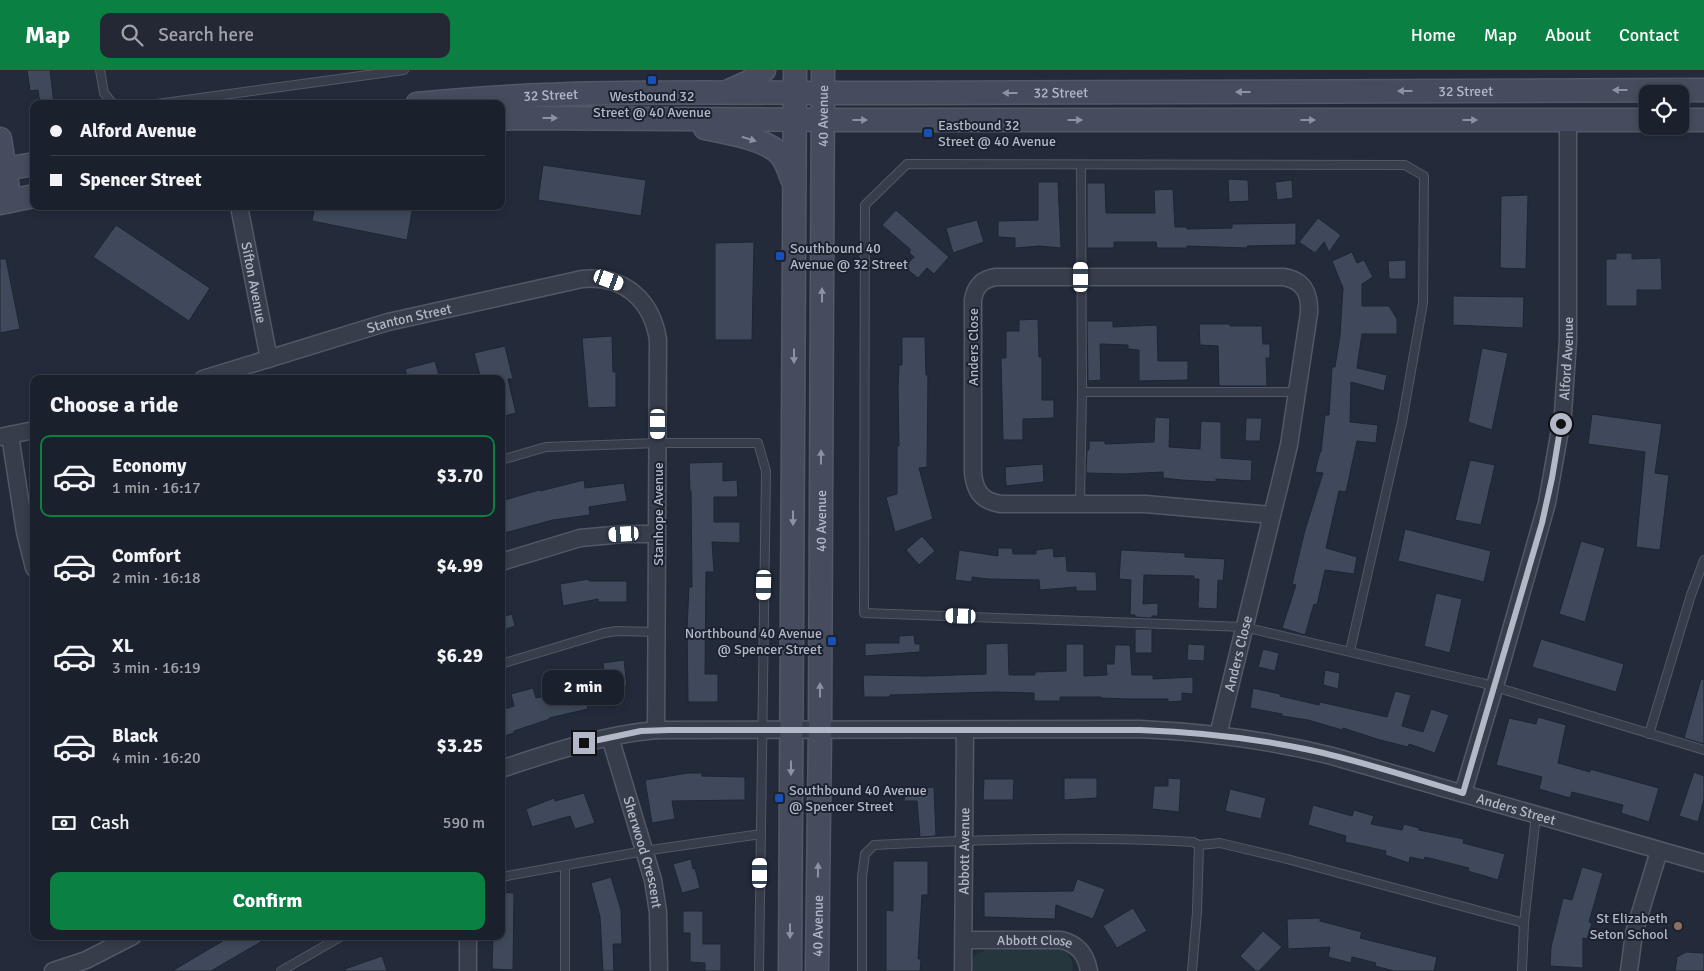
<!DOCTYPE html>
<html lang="en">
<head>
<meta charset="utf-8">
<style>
	:root { --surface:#1a202c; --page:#232834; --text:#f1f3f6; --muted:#9fa3a9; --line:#383e48; --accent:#0b8043 }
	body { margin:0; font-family:Signika,sans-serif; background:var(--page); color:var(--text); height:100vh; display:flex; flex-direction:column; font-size:19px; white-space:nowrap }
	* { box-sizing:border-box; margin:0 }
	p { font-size:16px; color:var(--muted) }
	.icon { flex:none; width:28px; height:28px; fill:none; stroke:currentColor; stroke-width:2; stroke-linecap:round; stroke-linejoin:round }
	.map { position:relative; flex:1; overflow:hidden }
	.sheet { position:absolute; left:30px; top:305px; width:475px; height:565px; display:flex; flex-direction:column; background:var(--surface); border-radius:10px; box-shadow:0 2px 8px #0003,0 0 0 1px var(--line) }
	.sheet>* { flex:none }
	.top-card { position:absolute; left:30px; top:30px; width:475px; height:110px; border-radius:10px; box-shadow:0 2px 8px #0003,0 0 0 1px var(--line); display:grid; align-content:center; height:110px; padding:0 20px; background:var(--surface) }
	.controls { position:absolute; left:1639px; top:15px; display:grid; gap:10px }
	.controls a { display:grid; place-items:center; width:50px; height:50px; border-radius:10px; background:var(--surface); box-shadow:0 2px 8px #0003,0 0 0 1px var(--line); font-size:25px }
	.end { position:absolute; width:22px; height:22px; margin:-11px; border:6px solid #b2b8c7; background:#111; box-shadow:0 0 0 2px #111 }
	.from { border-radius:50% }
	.bubble { position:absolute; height:35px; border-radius:10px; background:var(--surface); box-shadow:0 2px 8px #0003,0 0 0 1px var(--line); font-size:16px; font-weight:800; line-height:35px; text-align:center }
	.car { position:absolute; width:15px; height:30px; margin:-15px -8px; border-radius:6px; box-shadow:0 0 4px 1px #0007; background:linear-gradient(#fff 24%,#345 0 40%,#fff 0 76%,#345 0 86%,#fff 0) }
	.top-card b { display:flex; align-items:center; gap:18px; height:48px; font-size:19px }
	.top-card b+b { border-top:1px solid var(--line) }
	.top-card i { width:12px; height:12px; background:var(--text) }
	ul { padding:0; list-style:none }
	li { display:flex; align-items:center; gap:15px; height:82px; margin:0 10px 8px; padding:0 10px; border:2px solid transparent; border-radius:10px }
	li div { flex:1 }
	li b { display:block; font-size:19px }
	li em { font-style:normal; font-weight:800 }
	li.active { border-color:var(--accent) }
	li>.icon { width:45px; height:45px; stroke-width:1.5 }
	h2 { padding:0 20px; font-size:22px; line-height:60px }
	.pay { display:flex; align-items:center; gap:12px; height:55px; padding:0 20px; font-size:19px }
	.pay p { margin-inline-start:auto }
	.button { display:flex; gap:10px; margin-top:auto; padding:10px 20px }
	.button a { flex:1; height:58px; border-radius:10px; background:var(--accent); color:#fff; font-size:20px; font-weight:800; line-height:58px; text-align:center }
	header { display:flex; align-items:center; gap:30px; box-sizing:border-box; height:70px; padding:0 25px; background:var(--accent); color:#fff }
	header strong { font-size:24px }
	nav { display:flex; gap:28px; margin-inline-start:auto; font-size:18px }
	.search { width:350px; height:45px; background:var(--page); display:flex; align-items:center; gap:12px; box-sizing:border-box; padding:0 18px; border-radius:10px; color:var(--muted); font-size:19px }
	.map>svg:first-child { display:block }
</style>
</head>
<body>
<header>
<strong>Map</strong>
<div class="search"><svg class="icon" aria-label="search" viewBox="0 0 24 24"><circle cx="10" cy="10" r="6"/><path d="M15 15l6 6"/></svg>Search here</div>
<nav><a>Home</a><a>Map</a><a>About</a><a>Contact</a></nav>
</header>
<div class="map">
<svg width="1704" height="901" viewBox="0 0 1704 901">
	<rect width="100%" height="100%" fill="#232b3b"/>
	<path fill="#25373c" d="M1057,878L1067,880L1073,894L1072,901H970C970,888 975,883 987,880Z"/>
	<path fill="#3f495b" stroke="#1e2432" d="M27,0H50L54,34H40L38,20L30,21Z
		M543,95L646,110L641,146L538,130Z
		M1228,109L1248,110L1249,131L1229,132Z
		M1292,110L1293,128L1277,130L1275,112Z
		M1038,112H1058L1061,178L1039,176L1015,178V168L998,167V151L1038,150Z
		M1087,113H1105L1106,143H1155L1154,120L1173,119L1175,157H1187V159L1232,158V154L1296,153V175L1247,176L1248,178L1187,176V178H1157L1156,172H1114V178H1087Z
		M1528,125L1526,199L1500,198L1501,126Z
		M315,136H413L407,170L312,151Z
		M896,140L949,187L934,204L927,198L918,208L904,197L914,187L909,182L911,180L882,155Z
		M1318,148L1341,165L1329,182L1324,172L1315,183L1299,172Z
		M977,150L984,172L953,183L946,158Z
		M116,155L210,218L189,251L93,187Z
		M754,172L752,270H715V173Z
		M1352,182L1357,193L1364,190L1373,207L1362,214V236H1389L1397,249V264H1362L1357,298L1387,305L1384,321L1351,312L1350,352L1378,355L1376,373L1357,371L1346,422L1339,421L1326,478L1357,487L1354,504L1325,500L1317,535L1314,534L1305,565L1282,558L1296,515L1292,514L1305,460L1323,403L1315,402L1320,382H1321L1325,345H1329L1332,297H1335L1340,265L1343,218L1332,191Z
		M1616,183H1632V189L1661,188L1662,220H1637V236H1606V189H1616Z
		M0,189H6L20,259L0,263Z
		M1406,190V209H1389L1388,191Z
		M1453,226L1524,227L1523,258L1453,255Z
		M1038,249L1039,287H1042V330H1054V348L1023,349V370H1003L1001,288H1006V261H1019V250Z
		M1087,251H1113V257L1157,255L1158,291H1188V310L1139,311V280L1128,279V275L1100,274L1101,310L1088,311Z
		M1199,254H1230V256H1262L1263,274H1270V288H1266L1267,316H1219L1218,276L1200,275Z
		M612,266L613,302H616V337L588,338L582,268Z
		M902,267H925L926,305H928L927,397L919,398L933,449L895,462L886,427L897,424V376H899L898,319L899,295H902Z
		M505,276L513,309H508L516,343L501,347V309H481L474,283Z
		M1482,278L1508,283L1492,360L1468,352Z
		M435,291L440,309H408L405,299Z
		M1592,344L1662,354L1655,403L1669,405L1660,480L1636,477L1645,382L1588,374Z
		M1155,347L1170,348L1169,377L1200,379L1201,351L1221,352V388L1252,390L1251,411L1216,409V412L1181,410L1163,408V402L1123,404L1086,403L1087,380H1089V371H1105V374L1154,372Z
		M1246,348H1262L1260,371H1245Z
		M1470,390L1495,395L1481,455L1455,450Z
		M723,392V411L737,410L738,427H714V452H740V473L712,472L714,502H706L705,604H718V632H688L687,558L689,517H692L691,421H690L689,393Z
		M1043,394L1044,412L1006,416L1005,397Z
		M584,410L585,418L624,413L627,431L589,437L590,445L553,450L501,464V431L539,420L540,421Z
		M1405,459L1491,481L1484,512L1398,491Z
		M922,466L935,481L919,495L906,480Z
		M1581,471L1605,478L1585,552L1559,544Z
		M998,478H1012L1013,484H1036V480L1053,478L1054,487L1066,486L1067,501L1096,502L1097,521H1076V517L1040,520L1039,510L988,509L972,507V512L955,510L959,480L998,486Z
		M1121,480L1185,483V487L1225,489L1223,511L1218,510L1217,539L1198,538L1199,509H1194V506L1144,505L1143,534L1158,533V546H1152V548L1135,547V545H1130L1131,510L1119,509Z
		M589,509V511H627V532H598V529L563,536L560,514Z
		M1436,523L1462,529L1450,583L1424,576Z
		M512,544L515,556L501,561V547Z
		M1135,559H1152V583H1135Z
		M914,565L915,574H920V582L865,586V573H899V566Z
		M1541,569L1624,594L1616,622L1532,597Z
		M1008,573L1009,605H1035V602L1066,601V574H1084V606L1107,605L1106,594H1114L1115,575H1130L1132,605H1153V609L1193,607V624L1182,623V631L1168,632V629H1129L1101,628V627H1060V631H1034V623L994,622L890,625V627H864L863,605H865L925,606L986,604V574Z
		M1188,574L1205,575L1204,591L1187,590Z
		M1263,579L1279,583L1275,601L1258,597Z
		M624,590L627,616L606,619L603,593Z
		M1325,600L1340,603L1338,619L1323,615Z
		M1701,609H1704V674L1684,668Z
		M533,618L536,628L584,618L588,639L549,648L550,649L514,661V663L501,667V640L514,636L511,624Z
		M1253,618L1280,624V626L1319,635L1320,632L1387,647L1395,621L1411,625L1402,656L1423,662L1431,639L1449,645L1435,683L1409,674L1408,677L1380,670L1343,658L1342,660L1308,650L1282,646V644L1250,638Z
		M1538,647L1566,655L1558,693L1590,702V699L1659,718L1649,752L1621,743L1623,735L1572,722L1570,728L1539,719L1542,707L1496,695L1509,648L1536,654Z
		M1694,702L1704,706V729L1698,752L1679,746Z
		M688,703H702V706L745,707V730L672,731L675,749L652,753L645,710Z
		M1064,708H1097V728L1064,730Z
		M1168,708L1181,709L1179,742L1152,739L1154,716H1168Z
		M984,709H1014L1013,730H983Z
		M934,717L936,766L920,767L917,731H904L905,719Z
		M1230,719L1266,728L1261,749L1225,741Z
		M584,723L595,753L575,759L570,746L532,757L526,739L554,728L555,731Z
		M1313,735L1352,746L1354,740L1374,746L1371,754L1402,760L1404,754L1419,758V760L1464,769L1463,773L1505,784L1498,810L1468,801L1469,798L1425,787L1424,790L1410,787L1409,793L1385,785L1386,781L1345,772L1346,766L1308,755Z
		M691,789L693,799L695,798L700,818L682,823L673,794Z
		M893,791H928V825H922L918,889H921L920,901H886V840L893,841Z
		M1582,797L1603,803L1589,852L1592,853L1587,869L1583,868V898L1550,896L1551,877L1563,828L1572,830Z
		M611,807L621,840L622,874H613L614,901H603L600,847L591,813Z
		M1077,809L1105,819L1093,849L1056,835L1055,849L984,847V822L1073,821Z
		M501,822L514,823L513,900L492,899L493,866H501Z
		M1133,838L1147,861L1117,878L1103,856Z
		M683,841H703V874H721V901H705V893L690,892V863H683Z
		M1320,848V851L1362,862L1360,868L1437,887L1434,901H1394L1375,896L1376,893L1352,887L1351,893L1328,887L1330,877L1288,879L1287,849Z
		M1263,861L1282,877L1259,901H1256L1240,886Z
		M231,866H271L211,901H172Z
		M1686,882L1704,883V901H1675L1677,887Z
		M382,886L387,901H345V899Z"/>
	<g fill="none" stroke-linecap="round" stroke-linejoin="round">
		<g stroke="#525866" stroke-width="10">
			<path id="lane" d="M100,0L104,23L113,34
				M157,34L404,0
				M1082,322H1297
				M501,390L546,377L658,373H758L766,401L759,901
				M1080,434L1082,322L1081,95
				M1350,581L1402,352L1423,233L1424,106L1405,95L907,94L865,135L864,543L1244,557L1482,613L1704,680
				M501,594L604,563L617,561L657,562
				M1649,664L1691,525L1704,490
				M501,807L644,781L761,764
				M281,901L342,866
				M565,901V796
				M862,901V807L865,784L874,775C980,769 1087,766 1193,772L1199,775L1220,773L1287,789L1524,853
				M1192,901L1197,842L1199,775
				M1522,901L1524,853L1536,745"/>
		</g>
		<g stroke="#525866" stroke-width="19">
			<g id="street">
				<path id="s1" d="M239,136L269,289"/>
				<path id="s2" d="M203,309L388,252L582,209C624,205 652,230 658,270L656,660"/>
				<path d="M10,365L25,462L34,498"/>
				<path d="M0,367L34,360"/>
				<path d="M501,492L580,468L624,464H657"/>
				<path id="s3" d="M1218,665L1281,409L1289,375L1309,243C1310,224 1304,210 1283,207H996C982,209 975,217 973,230V403C975,422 982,431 1001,434H1145L1272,445"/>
				<path id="s4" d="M610,667L653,810L658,842L659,901"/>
				<path id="s5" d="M501,699C552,682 602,665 656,660L1140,659C1205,662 1269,670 1332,686L1704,793"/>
				<path id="s6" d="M1463,723L1499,602L1547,433L1563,343L1568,270V50"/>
				<path d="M468,866V901"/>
				<path id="s7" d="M964,870H1061C1078,874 1086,884 1089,901"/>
				<path d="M53,901L86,890L133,866"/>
				<path id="s8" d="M963,901L965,660"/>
				<path d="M1629,901L1634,863L1659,781"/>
			</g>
		</g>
		<g stroke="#525866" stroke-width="25">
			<g id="secondary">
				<path d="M729,21L749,12L764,0"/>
				<path id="s9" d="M417,34C580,17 745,24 908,23C1174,22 1439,21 1704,20"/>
				<path d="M501,49L514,48L840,50H1648"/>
				<path d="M1680,50H1704"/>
				<path d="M705,58C727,63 764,68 780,84C786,91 789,100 792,109"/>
				<path d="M0,69L10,131"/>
				<path d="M0,100L34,94"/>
				<path d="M0,133L34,126"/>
				<path d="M790,901L795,0"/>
				<path id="s10" d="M817,901L820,660L823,0"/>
			</g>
		</g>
		<use href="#lane" stroke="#373d4b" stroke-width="8"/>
		<use href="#street" stroke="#373d4b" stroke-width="16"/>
		<use href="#secondary" stroke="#454c5e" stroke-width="22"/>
	</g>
	<defs><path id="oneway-solid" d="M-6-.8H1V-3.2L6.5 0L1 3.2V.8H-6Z" transform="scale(1.25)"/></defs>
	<g fill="#8c92a2">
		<use href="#oneway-solid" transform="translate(1620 20) rotate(180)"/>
		<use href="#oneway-solid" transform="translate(1405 21) rotate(180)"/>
		<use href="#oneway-solid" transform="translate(1243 22) rotate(180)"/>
		<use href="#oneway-solid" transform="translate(1010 23) rotate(180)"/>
		<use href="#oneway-solid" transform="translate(550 48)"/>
		<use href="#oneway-solid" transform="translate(860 50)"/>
		<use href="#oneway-solid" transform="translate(1075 50)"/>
		<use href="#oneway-solid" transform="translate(1308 50)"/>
		<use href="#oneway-solid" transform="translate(1470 50)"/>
		<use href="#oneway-solid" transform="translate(749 69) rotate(17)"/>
		<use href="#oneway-solid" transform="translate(822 225) rotate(-90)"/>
		<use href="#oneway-solid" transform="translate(794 286) rotate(90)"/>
		<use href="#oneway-solid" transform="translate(821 387) rotate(-90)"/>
		<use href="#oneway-solid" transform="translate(793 448) rotate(90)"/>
		<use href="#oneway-solid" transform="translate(820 620) rotate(-90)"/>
		<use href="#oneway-solid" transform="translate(791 698) rotate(90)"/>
		<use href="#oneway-solid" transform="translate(818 800) rotate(-89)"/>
		<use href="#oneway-solid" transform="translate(790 861) rotate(90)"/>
	</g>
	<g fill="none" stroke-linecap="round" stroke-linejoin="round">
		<path stroke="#b2b8c7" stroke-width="6" d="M584,673L641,661L669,660H1140C1197,662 1254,668 1310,680C1361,691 1412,708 1463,723L1542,453L1552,408L1561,354"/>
	</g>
	<g fill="#1a4fb4" stroke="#1c2230" stroke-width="2">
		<rect x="647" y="5" width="10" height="10" rx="2.5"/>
		<rect x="923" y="58" width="10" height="10" rx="2.5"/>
		<rect x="775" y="181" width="10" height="10" rx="2.5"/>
		<rect x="827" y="566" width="10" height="10" rx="2.5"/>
		<rect x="774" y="723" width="10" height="10" rx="2.5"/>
	</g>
	<circle fill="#8d6e63" stroke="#1c2230" stroke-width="2" cx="1678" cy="856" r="5"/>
	<g text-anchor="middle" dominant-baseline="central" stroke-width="4" stroke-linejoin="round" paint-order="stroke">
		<g font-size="14" fill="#b2b8c7" stroke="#1c2230">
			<text stroke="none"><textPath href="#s9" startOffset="1049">32 Street</textPath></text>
			<text stroke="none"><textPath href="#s9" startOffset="644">32 Street</textPath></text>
			<text stroke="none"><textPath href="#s9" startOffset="134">32 Street</textPath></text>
			<text stroke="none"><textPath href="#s10" startOffset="855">40 Avenue</textPath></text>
			<text stroke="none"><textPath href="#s1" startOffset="78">Sifton Avenue</textPath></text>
			<text stroke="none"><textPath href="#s2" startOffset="215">Stanton Street</textPath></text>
			<text transform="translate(973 277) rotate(-90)">Anders Close</text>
			<text stroke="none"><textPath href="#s6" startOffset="448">Alford Avenue</textPath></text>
			<text transform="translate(658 444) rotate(-90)">Stanhope Avenue</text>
			<text stroke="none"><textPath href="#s10" startOffset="450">40 Avenue</textPath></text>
			<text stroke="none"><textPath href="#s3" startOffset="84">Anders Close</textPath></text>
			<text stroke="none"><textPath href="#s5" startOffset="1030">Anders Street</textPath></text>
			<text stroke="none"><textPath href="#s8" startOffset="120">Abbott Avenue</textPath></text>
			<text stroke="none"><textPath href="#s4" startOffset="120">Sherwood Crescent</textPath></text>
			<text stroke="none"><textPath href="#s10" startOffset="45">40 Avenue</textPath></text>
			<text stroke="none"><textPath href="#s7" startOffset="71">Abbott Close</textPath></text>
		</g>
		<g font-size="14" fill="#b2b8c7" stroke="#1c2230" text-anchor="start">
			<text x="652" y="26" text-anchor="middle">Westbound 32<tspan x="652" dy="16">Street @ 40 Avenue</tspan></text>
			<text x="938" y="55">Eastbound 32<tspan x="938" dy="16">Street @ 40 Avenue</tspan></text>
			<text x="790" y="178">Southbound 40<tspan x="790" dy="16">Avenue @ 32 Street</tspan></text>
			<text x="822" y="563" text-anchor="end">Northbound 40 Avenue<tspan x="822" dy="16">@ Spencer Street</tspan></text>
			<text x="789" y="720">Southbound 40 Avenue<tspan x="789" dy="16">@ Spencer Street</tspan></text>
			<text x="1668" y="848" text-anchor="end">St Elizabeth<tspan x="1668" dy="16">Seton School</tspan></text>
		</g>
	</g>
</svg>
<div class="controls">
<a><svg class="icon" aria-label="locate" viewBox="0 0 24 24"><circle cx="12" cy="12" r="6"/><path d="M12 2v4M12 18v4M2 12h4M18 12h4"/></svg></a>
</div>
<i class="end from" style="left:1561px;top:354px"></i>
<i class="end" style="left:584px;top:673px"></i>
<div class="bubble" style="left:542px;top:600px;width:82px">2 min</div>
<i class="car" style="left:1081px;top:207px;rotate:0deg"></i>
<i class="car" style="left:609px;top:210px;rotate:110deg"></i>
<i class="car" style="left:658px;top:354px;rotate:180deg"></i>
<i class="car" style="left:624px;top:464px;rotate:267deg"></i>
<i class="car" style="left:764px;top:515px;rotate:181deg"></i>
<i class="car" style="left:961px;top:546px;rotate:272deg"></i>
<i class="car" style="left:760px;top:803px;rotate:0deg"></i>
<div class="top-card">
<b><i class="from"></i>Alford Avenue</b>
<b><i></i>Spencer Street</b>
</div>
<section class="sheet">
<h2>Choose a ride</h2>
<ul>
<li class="active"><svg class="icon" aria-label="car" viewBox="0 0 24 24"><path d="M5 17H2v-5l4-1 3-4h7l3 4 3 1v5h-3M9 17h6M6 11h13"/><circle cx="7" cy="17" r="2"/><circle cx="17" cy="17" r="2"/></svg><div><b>Economy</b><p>1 min · 16:17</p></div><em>$3.70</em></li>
<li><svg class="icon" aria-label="car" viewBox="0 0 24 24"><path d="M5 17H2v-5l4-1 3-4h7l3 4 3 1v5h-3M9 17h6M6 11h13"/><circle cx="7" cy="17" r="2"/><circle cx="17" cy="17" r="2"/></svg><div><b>Comfort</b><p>2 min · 16:18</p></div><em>$4.99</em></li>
<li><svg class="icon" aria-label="car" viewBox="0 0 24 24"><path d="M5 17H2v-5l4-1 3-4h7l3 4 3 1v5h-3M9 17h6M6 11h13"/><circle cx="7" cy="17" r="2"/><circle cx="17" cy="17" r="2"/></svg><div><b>XL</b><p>3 min · 16:19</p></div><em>$6.29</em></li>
<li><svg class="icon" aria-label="car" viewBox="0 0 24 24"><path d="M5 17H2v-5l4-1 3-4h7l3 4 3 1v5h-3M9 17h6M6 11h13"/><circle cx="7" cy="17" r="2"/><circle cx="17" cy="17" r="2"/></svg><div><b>Black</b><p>4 min · 16:20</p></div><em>$3.25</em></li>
</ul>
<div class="pay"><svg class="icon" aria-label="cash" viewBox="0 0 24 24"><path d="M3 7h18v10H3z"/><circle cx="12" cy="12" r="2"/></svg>Cash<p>590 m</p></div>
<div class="button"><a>Confirm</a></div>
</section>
</div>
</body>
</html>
